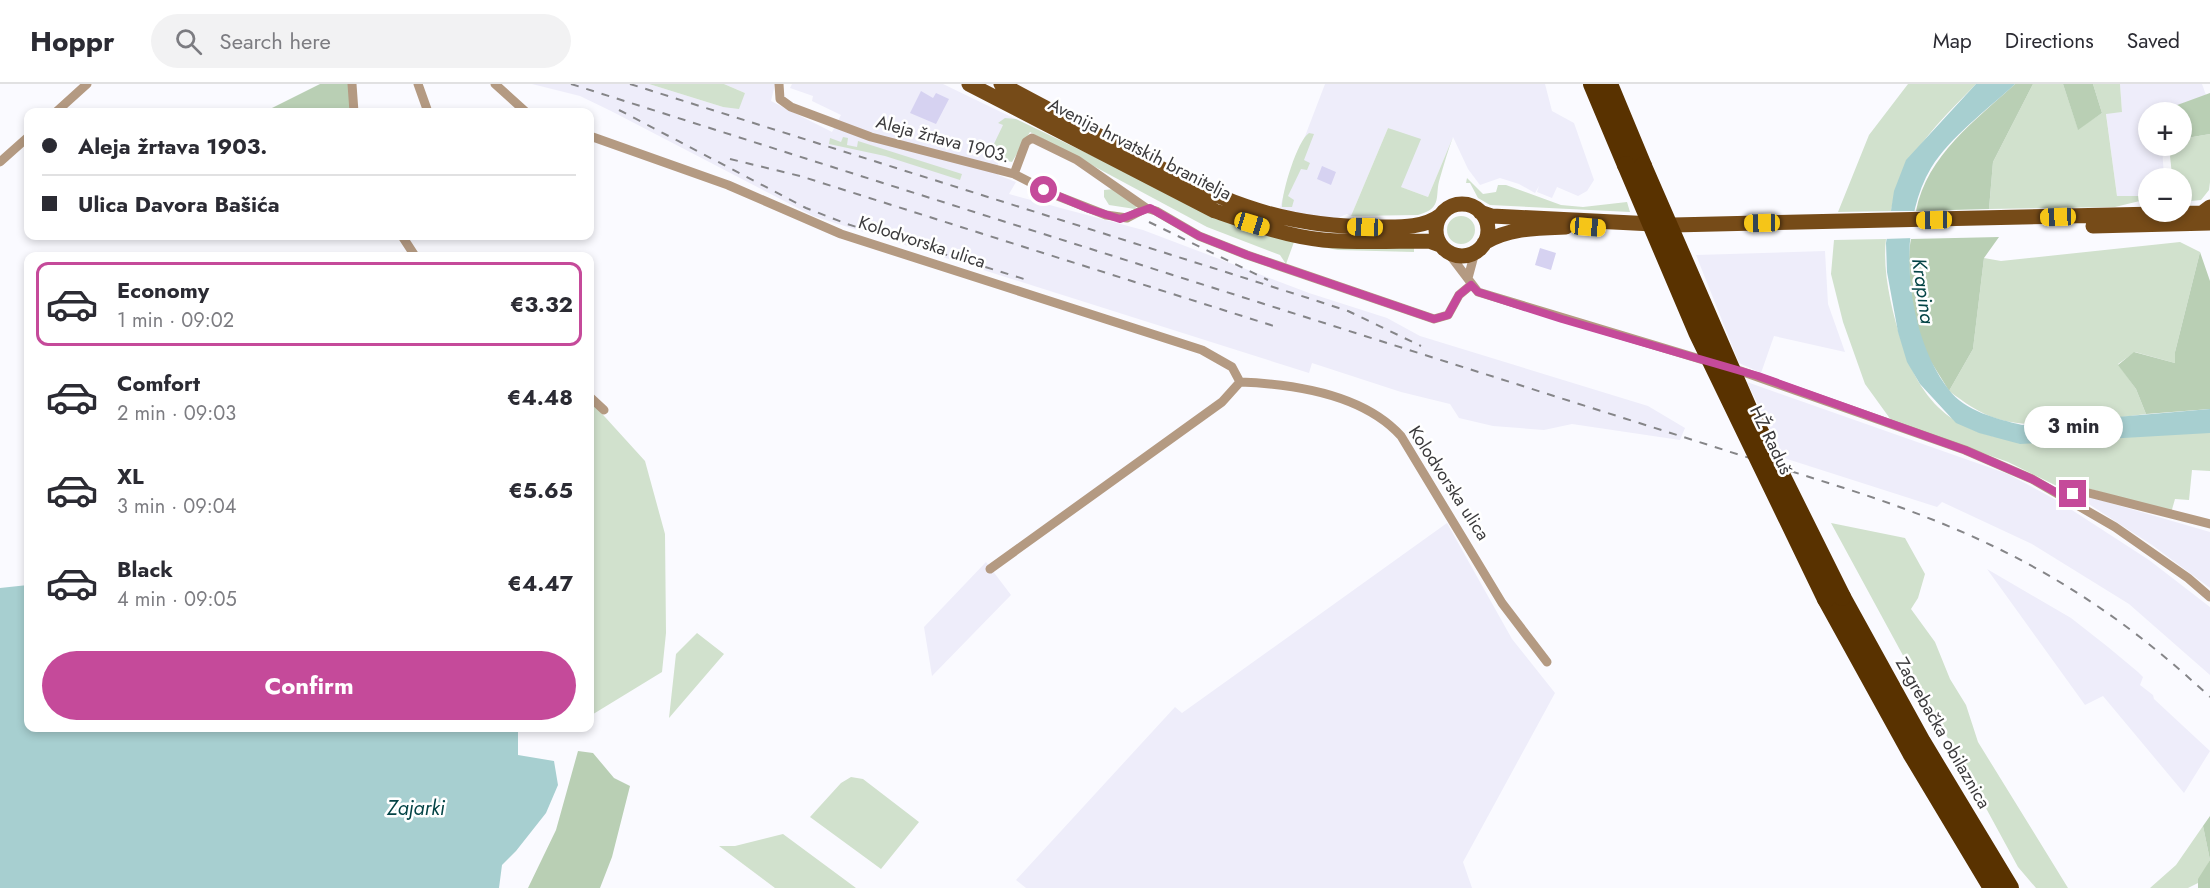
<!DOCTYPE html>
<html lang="en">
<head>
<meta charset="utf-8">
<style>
	:root { --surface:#fff; --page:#f2f2f3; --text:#2b2b33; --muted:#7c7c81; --line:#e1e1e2; --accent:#c54a9a }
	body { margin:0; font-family:Jost,sans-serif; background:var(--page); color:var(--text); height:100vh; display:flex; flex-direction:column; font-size:22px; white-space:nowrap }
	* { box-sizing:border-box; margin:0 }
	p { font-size:20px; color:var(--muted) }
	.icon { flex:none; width:33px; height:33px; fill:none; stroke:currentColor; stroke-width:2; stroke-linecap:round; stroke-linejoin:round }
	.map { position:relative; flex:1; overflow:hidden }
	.side { position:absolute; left:24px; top:168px; width:570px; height:480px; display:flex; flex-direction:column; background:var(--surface); border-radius:12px; box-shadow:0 3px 9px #0003 }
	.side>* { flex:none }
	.guide { position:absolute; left:24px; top:24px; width:570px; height:132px; border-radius:12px; box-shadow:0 3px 9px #0003; display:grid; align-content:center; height:132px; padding:0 18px; background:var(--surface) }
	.tools { position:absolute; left:2138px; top:18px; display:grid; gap:12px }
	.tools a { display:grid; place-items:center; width:54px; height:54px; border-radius:50%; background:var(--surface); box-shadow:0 3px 9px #0003; font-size:30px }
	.end { position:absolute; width:27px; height:27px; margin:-14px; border:8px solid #c54a9a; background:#fff; box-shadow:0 0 0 3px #fff }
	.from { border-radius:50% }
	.bubble { position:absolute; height:42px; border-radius:21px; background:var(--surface); box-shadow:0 3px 9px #0003; font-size:20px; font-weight:700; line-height:42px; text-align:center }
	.car { position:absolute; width:18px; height:36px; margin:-18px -9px; border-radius:8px; box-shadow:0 0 4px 2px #0007; background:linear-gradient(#f5c518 24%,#345 0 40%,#f5c518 0 76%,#345 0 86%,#f5c518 0) }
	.guide b { display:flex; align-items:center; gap:21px; height:57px; font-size:22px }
	.guide b+b { border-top:2px solid var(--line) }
	.guide i { width:15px; height:15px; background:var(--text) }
	ul { padding:10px 0 0; list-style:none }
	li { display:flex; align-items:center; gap:18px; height:84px; margin:0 12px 9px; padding:0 6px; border:3px solid transparent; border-radius:12px }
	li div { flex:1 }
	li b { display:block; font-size:22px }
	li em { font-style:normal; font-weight:700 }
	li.on { border-color:var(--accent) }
	li>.icon { width:54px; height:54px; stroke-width:1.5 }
	.cta { display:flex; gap:12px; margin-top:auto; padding:12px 18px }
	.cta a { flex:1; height:69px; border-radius:36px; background:var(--accent); color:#fff; font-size:24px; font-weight:700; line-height:69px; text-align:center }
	header { display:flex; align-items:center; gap:36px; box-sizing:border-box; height:84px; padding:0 30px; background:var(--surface); border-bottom:2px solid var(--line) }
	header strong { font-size:28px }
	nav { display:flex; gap:33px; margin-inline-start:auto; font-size:21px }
	.search { width:420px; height:54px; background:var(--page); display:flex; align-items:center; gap:15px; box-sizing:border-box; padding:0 21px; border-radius:33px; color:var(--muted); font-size:22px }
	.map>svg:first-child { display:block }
</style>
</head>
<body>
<header>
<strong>Hoppr</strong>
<div class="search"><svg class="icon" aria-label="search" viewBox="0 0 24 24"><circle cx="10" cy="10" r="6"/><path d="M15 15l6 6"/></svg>Search here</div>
<nav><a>Map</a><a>Directions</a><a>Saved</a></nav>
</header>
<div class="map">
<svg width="2210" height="804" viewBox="0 0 2210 804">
	<rect width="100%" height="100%" fill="#fafaff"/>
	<path fill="#eeedfa" d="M532,0H649L723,23L745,9L724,0H775L771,17L832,48L841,31L812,17L813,12L790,4L792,0H943L1030,42L1015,72L1000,69L998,74V91L1016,98L1009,110L1143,146L1309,209L1387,234L1420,252L1648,322L1685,344L1680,356L1572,340L1544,346L1493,342L1459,334L1450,320L1401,308L1312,279L1309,289L813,132L611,27L580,12Z
		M1325,0H1545L1552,27L1574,39L1594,96L1587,107L1578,112L1557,103L1552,114L1537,108L1539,102L1535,109L1519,100L1500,94L1480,101L1468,85L1453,53L1428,113L1401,103L1392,46L1388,44L1351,132L1347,130L1333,136L1297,130L1280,124L1286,102Z
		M2120,0H2202L2206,11L2161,28H2148V62H2162L2164,94H2148V112H2117L2106,29L2122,28Z
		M1825,167L1828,220L1845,268L1774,252L1761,289L1739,279L1696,171Z
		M1747,298L2008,390L2058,417L2149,476L2210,523V591L2129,520L2032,460L1942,418L1937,423L1784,374Z
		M2086,412L2210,448V504L2152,461L2084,417Z
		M1447,439L1512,555L1555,609L1463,778L1472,804H1026L1016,796L1175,623L1182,629Z
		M986,478L1011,511L932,592L924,543Z
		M1987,485L2071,534L2108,563L2138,588L2143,593L2140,601L2153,611L2154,615L2210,667L2184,709L2103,612L2085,621Z"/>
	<path fill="#d1e1cd" d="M649,0H724L745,9L739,25L723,23Z
		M1908,0H1976C1940,37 1900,74 1891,127L1838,128L1869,51Z
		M2033,0H2063L2078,45L2102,29L2093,0H2120L2122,28L2106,30L2117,112H2148V115L2115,123L1989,125L1993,78Z
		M1005,34L1016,35L1232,139L1414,164V168L1338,166L1294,158L1286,180L1280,171L1207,143L1030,48L1012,78L998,75L1000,69L992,64L1003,41L998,39Z
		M1388,44L1421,55L1401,103L1428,113L1453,53C1448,66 1444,80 1440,94C1434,111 1444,124 1418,131L1351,132Z
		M1309,49L1314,50L1304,76L1310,79L1307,86L1301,85L1288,112L1294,116L1292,123H1282C1282,108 1297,57 1309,49Z
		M2210,50V98L2209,106L2201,116L2181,118V94H2174L2172,91L2169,62H2181V55Z
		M843,53L848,54L847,61L857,63L858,57L962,90L960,96L885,72L829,60L830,54L841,58Z
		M1467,94L1483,110L1496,108L1498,101H1506L1561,121L1583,123L1627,118L1630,128L1490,121L1478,114L1470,99H1466Z
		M1114,105L1137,121L1135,125L1109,121L1104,113V106Z
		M1447 146a14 14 0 1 1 28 0a14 14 0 1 1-28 0Z
		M1886,155C1882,187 1892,228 1902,259C1947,409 2097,341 2210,349V387L2192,386L2189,416L2175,415L2171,429L2084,403L2063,405L2008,378L1891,336L1865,300L1843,238L1831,190L1834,156Z
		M2180,158L2200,168L2175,268V279L2135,268L2118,280L2136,305L2146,330C2101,335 2041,348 1998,335C1980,330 1964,318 1949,307L1973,265L1984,174L2001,177Z
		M595,322L645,377L665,450L666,549L662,588L590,632V326Z
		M1831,439L1905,454L1925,490L1918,514L1911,525L1935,558L1950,595L1966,621L1978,658L2068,804H2036L2018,783Z
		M697,549L724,570L669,634L676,570Z
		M851,693L863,695L919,738L881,785L810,733L841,699Z
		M2203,742L2210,776L2198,799L2188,804H2150L2176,781Z
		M783,750L856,804H775L719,762H735Z"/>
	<path fill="#b9cfb4" d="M320,0H349L351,28H264Z
		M2015,0H2033L1993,78L1989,125L1916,127C1927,71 1976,36 2015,0Z
		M2063,0H2093L2102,29L2078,46Z
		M2210,9V50L2181,55V28H2169V24Z
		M1999,153L1984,174L1973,265L1949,307C1942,295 1934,283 1927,271C1914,245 1905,183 1911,155Z
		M2200,168L2210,197V325L2146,330L2136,305L2118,281L2134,268L2175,279V268Z
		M578,667L593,669L614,694L630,702L612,773L600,804H528L556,746Z
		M2210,732V804H2198V795L2210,776L2203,742Z"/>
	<path fill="#a7cfd0" d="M1976,0H2015C1987,26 1951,52 1931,84C1895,144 1906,251 1949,306C1965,327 1997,335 2022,341L2210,325V349L2020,360L1979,349L1956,339L1920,300L1907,278L1898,248L1887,188L1886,159L1894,107L1906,76Z
		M28,501V644H518V671L554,677L558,701L546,729L516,767L502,781L499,804H0V504Z"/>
	<path fill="#fafaff" d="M1888,127H1919L1914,154L1883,155Z"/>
	<path fill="#d6d2f1" d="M921,7L933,14L936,9L949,15L936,40L910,29Z
		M1322,82L1336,88L1331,101L1317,95Z
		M1540,164L1556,169L1551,186L1535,181Z"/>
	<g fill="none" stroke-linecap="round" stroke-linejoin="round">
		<path stroke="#b49a82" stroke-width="9" d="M352,0L354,28
			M418,0L428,28
			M495,0L526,28
			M779,0L780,15L791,23L871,53L1014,90L1055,111L1106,131L1127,134L1146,124
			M56,28L87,0
			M590,52L728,101L841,150L1202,266L1232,283L1240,298C1294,300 1363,310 1401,352L1502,519L1547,578
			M0,78L28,53
			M1014,90L1026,58L1032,54L1077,76L1146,124L1156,127L1199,152L1247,171L1434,235L1448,231L1459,211L1471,201
			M402,152L415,172
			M1446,166L1478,208L1710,278
			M1468,194L1475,168
			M1732,284L1965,366L2032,395L2115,443L2188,494L2210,513
			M590,313L604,326
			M2061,411L2085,408L2210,440
			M990,485L1222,318L1240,298"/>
		<path stroke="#764b18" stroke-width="15" d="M969,0L1215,127C1250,139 1285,152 1323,156C1358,159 1394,157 1429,157L1440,161
			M1001,0C1043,23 1084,44 1126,66C1215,113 1271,143 1375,143C1397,143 1423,145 1441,131
			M1436 146a26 26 0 1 1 52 0a26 26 0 1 1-52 0Z
			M1480,128L1492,132L1673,141L2202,129L2210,123
			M2093,142L2210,139
			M1484,159C1508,144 1538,144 1566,143"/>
		<path stroke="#593200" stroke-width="18" d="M1592,0L1626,81
			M1609,0L1643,82
			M1842,513L1922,658L2010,804
			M1826,515L1911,669L1992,804"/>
		<path stroke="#858588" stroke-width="2" stroke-dasharray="8 8" stroke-linecap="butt" d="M571,0L1844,404C1993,452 2095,506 2210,613
			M630,0L1308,214L1348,227L1421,262
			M619,26L806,124L847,140L1024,195
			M730,75L800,92L1277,243
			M1149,138L1268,196"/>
		<path stroke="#593200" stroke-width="18" d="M1626,81L1697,248L1826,515
			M1643,82L1749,326L1842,513"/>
	</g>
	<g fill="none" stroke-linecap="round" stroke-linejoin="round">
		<path stroke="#c54a9a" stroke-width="8" d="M1044,106L1089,125L1120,135L1150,124L1199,152L1247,171L1434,235L1448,231L1459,211L1471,201L1478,208L1562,235L1758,292L1965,366L2032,395L2061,411L2073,410"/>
	</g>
	<g text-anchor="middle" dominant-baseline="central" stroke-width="5" stroke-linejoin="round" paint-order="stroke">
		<g font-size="18" fill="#3b3a3c" stroke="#fff">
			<text transform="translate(943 55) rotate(15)">Aleja žrtava 1903.</text>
			<text transform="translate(1140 65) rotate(27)">Avenija hrvatskih branitelja</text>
			<text transform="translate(922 158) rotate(18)">Kolodvorska ulica</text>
			<text transform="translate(1771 356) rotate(64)">HŽ Raduš</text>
			<text transform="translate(1449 399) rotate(57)">Kolodvorska ulica</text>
			<text transform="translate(1943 649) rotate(60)">Zagrebačka obilaznica</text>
		</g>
		<g font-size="20" font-style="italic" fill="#044446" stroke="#fff">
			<text transform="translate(1923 207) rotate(82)">Krapina</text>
			<text x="416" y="724">Zajarki</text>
		</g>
	</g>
</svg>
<div class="tools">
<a>+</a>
<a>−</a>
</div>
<i class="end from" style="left:1044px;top:106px"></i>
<i class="end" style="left:2073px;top:410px"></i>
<div class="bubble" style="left:2024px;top:322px;width:99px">3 min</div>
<i class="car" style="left:2058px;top:133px;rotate:268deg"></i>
<i class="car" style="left:1934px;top:136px;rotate:269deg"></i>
<i class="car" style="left:1762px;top:139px;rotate:269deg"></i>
<i class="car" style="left:1252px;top:140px;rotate:107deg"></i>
<i class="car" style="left:1365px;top:143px;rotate:272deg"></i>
<i class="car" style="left:1588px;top:143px;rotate:95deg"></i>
<div class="guide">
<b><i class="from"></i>Aleja žrtava 1903.</b>
<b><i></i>Ulica Davora Bašića</b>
</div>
<section class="side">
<ul>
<li class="on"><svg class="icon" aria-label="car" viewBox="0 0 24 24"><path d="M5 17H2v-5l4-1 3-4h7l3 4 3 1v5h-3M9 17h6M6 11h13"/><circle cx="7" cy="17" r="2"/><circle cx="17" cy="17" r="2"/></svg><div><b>Economy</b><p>1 min · 09:02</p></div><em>€3.32</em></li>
<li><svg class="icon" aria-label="car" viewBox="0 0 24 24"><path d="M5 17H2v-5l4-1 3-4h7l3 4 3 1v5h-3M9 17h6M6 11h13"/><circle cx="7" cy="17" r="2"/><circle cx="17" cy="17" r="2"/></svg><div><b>Comfort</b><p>2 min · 09:03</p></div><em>€4.48</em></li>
<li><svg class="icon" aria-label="car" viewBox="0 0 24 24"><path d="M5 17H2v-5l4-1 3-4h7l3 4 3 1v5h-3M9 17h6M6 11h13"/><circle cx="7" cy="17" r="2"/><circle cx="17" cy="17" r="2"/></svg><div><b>XL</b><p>3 min · 09:04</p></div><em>€5.65</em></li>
<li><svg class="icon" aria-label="car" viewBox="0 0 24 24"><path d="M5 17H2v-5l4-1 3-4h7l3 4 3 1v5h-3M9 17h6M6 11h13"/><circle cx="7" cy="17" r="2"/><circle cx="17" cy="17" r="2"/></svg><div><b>Black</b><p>4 min · 09:05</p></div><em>€4.47</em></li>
</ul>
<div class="cta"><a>Confirm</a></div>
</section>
</div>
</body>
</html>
